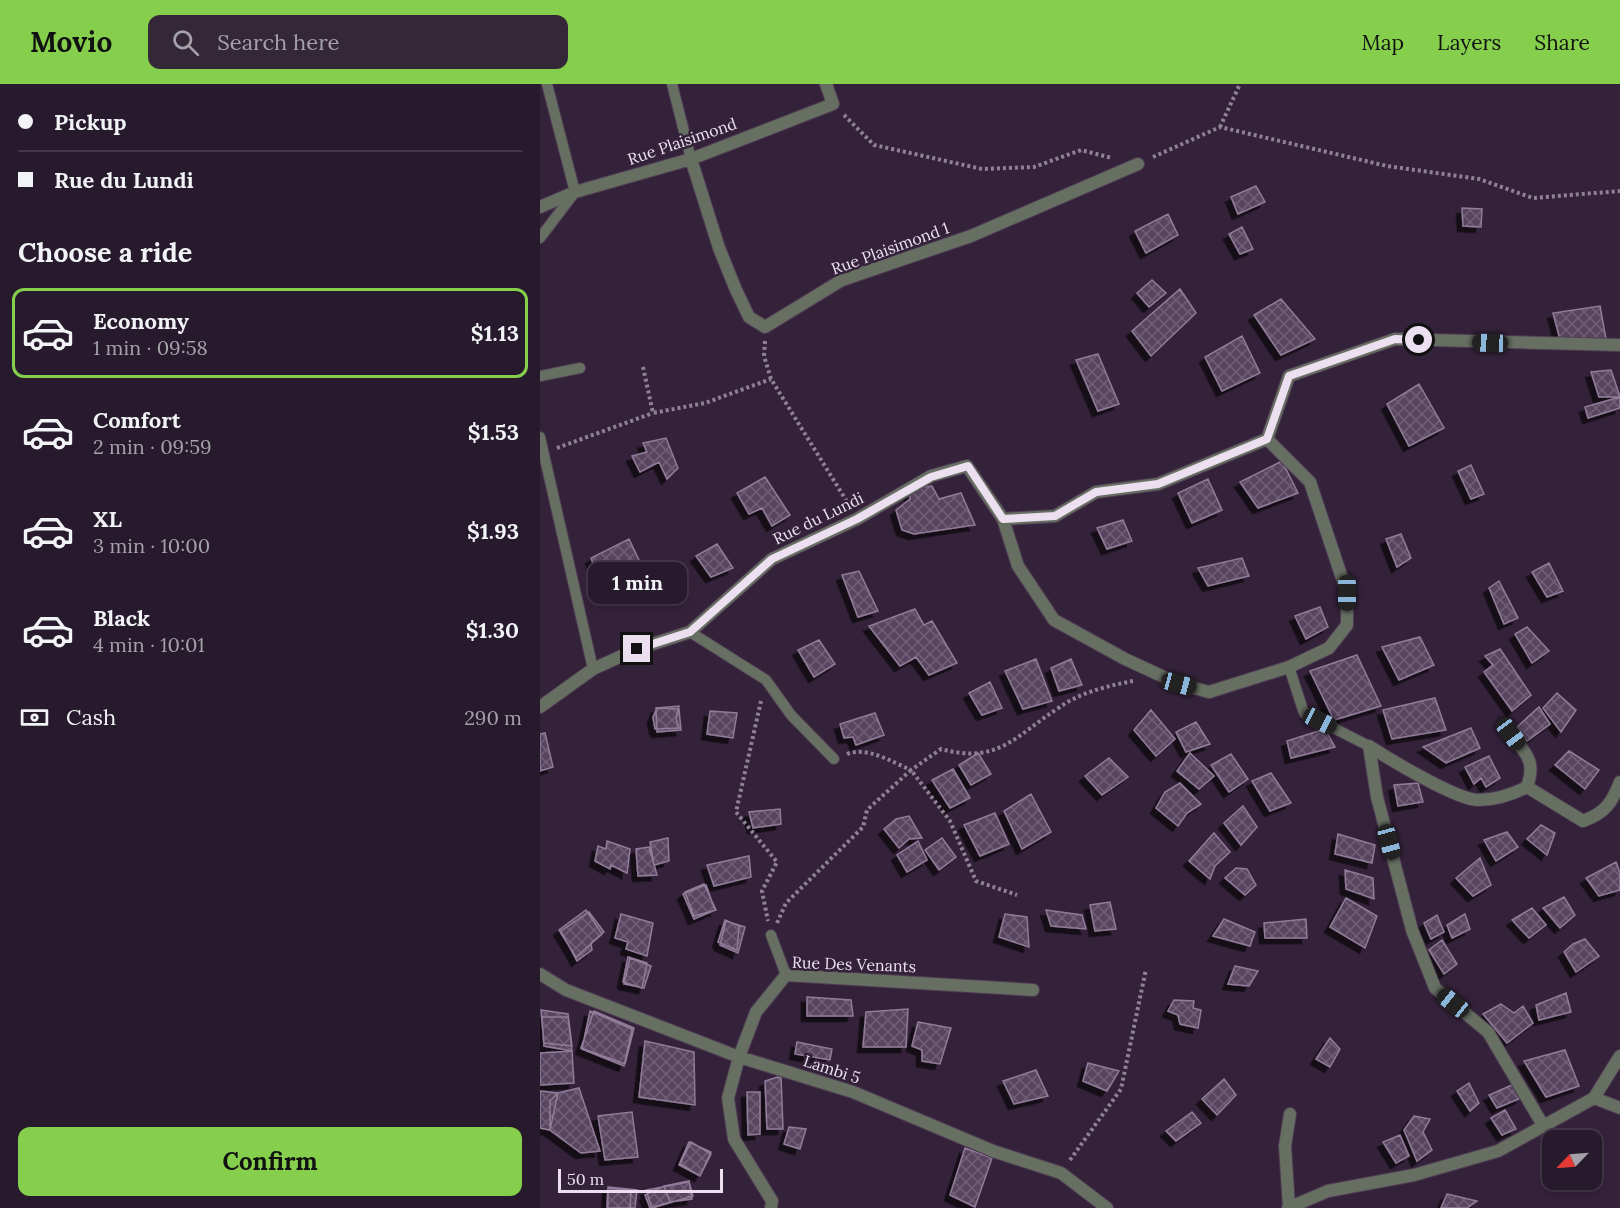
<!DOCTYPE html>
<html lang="en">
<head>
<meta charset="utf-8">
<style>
	:root { --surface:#271a2c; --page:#332738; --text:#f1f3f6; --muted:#a4a1a9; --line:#433848; --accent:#85cf4c }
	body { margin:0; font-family:Lora,serif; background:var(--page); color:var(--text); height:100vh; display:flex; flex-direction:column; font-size:22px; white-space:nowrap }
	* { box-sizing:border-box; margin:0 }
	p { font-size:20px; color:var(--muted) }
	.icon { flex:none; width:33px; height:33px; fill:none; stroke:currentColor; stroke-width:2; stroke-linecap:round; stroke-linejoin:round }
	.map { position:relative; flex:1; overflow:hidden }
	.panel { display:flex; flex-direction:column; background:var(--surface); width:540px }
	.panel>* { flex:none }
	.banner { display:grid; align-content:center; height:132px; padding:0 18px; background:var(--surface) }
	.needle { width:39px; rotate:245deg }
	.controls { position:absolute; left:1002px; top:1046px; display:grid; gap:12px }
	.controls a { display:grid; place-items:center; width:60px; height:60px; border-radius:12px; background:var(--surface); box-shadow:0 3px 9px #0003,0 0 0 2px var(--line); font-size:30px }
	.scale { position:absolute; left:18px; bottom:15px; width:165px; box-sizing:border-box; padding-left:6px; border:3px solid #ece0f0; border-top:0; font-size:16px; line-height:21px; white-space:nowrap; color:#ece0f0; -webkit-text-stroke:4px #34223a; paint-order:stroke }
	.end { position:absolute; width:27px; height:27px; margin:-14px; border:8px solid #ece0f0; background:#111; box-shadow:0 0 0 3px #111 }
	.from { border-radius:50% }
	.bubble { position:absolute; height:42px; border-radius:12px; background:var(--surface); box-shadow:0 3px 9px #0003,0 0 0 2px var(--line); font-size:20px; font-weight:800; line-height:42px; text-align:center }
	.car { position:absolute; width:18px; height:36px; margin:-18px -9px; border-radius:8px; box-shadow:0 0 4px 2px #0007; background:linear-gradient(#222 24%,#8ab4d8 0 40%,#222 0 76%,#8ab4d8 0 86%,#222 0) }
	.banner b { display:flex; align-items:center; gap:21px; height:57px; font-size:22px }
	.banner b+b { border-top:2px solid var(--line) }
	.banner i { width:15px; height:15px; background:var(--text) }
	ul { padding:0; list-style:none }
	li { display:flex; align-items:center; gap:18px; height:90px; margin:0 12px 9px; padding:0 6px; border:3px solid transparent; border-radius:12px }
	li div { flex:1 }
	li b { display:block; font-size:22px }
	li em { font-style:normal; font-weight:800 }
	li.on { border-color:var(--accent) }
	li>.icon { width:54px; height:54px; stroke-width:1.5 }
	h2 { padding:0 18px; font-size:27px; line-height:72px }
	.pay { display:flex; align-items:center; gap:15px; height:66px; padding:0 18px; font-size:22px }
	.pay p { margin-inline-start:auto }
	.action { display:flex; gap:12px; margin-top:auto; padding:12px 18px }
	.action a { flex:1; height:69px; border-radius:12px; background:var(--accent); color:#111; font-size:24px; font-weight:800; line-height:69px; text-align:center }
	header { display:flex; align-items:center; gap:36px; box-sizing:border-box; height:84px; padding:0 30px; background:var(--accent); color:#111 }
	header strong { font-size:28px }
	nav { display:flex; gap:33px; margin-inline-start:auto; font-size:21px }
	.search { width:420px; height:54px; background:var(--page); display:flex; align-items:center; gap:15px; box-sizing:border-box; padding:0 21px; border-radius:12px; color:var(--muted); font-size:22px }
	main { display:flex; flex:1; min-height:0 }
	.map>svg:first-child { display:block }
</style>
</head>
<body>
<header>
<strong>Movio</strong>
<div class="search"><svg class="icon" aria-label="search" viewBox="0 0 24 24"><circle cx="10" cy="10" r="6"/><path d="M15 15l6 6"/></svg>Search here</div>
<nav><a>Map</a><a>Layers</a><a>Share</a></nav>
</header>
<main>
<section class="panel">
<div class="banner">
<b><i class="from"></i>Pickup</b>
<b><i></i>Rue du Lundi</b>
</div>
<h2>Choose a ride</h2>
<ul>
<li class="on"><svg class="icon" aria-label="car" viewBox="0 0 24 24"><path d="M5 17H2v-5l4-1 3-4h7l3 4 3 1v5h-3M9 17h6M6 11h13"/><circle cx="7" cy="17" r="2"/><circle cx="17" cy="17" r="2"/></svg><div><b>Economy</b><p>1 min · 09:58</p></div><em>$1.13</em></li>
<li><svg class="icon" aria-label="car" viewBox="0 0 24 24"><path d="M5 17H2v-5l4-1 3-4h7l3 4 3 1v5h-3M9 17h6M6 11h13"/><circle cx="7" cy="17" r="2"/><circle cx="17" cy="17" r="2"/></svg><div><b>Comfort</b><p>2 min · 09:59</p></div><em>$1.53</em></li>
<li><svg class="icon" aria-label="car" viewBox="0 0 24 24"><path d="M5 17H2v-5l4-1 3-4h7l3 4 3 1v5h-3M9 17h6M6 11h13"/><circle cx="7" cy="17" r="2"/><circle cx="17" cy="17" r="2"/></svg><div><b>XL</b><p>3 min · 10:00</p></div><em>$1.93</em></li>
<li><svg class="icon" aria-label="car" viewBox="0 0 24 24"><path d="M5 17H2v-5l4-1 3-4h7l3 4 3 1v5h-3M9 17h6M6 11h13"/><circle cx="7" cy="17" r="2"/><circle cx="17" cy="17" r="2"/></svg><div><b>Black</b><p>4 min · 10:01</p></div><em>$1.30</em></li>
</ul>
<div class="pay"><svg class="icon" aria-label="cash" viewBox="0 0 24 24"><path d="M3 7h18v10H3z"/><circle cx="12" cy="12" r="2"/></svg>Cash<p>290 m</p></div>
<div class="action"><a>Confirm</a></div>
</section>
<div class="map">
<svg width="1080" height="1124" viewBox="0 0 1080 1124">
	<defs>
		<pattern id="building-cross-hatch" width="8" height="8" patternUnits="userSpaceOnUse" patternTransform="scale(1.5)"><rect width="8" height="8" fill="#594560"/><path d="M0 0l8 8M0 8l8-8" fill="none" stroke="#716077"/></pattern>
		<filter id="shadow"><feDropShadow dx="-5.5" dy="5.5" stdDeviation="0" flood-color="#0009"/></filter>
	</defs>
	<rect width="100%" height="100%" fill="#34223a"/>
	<path fill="url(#building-cross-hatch)" stroke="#917c99" stroke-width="1.5" filter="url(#shadow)" d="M716,102L725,118L698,130L691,113Z
		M922,124L942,125L941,143L923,142Z
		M628,130L638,151L606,169L595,147Z
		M702,143L713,165L700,170L689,150Z
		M612,196L626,209L609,223L597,209Z
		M640,205L656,229L611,272L592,247Z
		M741,215L775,255L741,271L714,231Z
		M1060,222L1066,255L1021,259L1013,229Z
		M702,252L720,289L682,307L665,273Z
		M558,270L579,320L558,327L536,276Z
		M1071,286L1080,313H1059L1051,288Z
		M879,300L904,344L869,362L847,320Z
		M1080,313V324L1048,334L1045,323Z
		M126,354L138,384L127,395L119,378L100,388L92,372L107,368L103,359Z
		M742,377L758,409L718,424L700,398Z
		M931,381L944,410L931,415L918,387Z
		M225,393L250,431L232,442L222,424L209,430L197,409Z
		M668,395L682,426L652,439L638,409Z
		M392,402L399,415L421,409L435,441L374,450L362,446L356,426L370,415L369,405Z
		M583,436L592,457L567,465L557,444Z
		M861,450L871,474L857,483L846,455Z
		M89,455L110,499L66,513L51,474Z
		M177,460L193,484L171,493L156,472Z
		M702,474L709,492L668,502L658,484Z
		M1009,479L1023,507L1007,513L992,488Z
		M319,487L338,527L318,533L302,491Z
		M959,497L978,534L964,540L949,504Z
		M780,523L788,543L766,555L755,532Z
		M375,525L384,541L392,537L417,579L389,591L376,573L360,582L329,542Z
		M987,543L1009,567L992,579L975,550Z
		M880,553L894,581L859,596L842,563Z
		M279,556L295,580L274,593L258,566Z
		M960,565L991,611L972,627L944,588L953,581L945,572Z
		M817,571L841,622L794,636L770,587Z
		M496,575L512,617L483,625L465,587Z
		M531,575L542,601L519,607L511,584Z
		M450,598L462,624L442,631L429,609Z
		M1017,609L1036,626L1021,648L1003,624Z
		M895,614L906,646L852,655L843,626Z
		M139,622L136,635L139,644L115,645L113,633L117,624Z
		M999,623L1010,640L987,657L977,643Z
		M116,624L139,625L141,646L117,648Z
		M611,626L635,655L616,672L594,646Z
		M170,627L197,629L193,654L167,650Z
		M335,629L344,651L316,661L313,653L304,654L300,640Z
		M656,638L670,660L646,668L636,648Z
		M931,644L940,664L906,679L883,663Z
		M785,645L795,663L751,674L747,657Z
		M5,649L13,683L0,687V650Z
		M1029,667L1059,686L1045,705L1015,681Z
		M438,669L451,690L431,701L419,681Z
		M650,669L674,692L659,705L637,687Z
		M691,670L708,695L689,708L671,681Z
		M949,672L960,694L946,703L941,694L934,700L925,683Z
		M569,674L588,693L562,711L545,692Z
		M413,685L430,714L410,724L392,696Z
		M731,689L751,719L730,727L712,697Z
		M640,699L661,720L647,729L638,742L616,724L625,708Z
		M878,699L883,718L858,722L854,701Z
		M491,710L511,748L482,765L464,727Z
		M703,722L717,743L701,761L684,739Z
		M240,725L241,740L213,744L209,728Z
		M455,729L469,760L440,772L424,741Z
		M369,732L382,754L369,755L359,764L344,745L356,735Z
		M1001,741L1015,749L1007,771L987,755Z
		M967,748L978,763L956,777L944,756Z
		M674,749L690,768L675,782L670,795L649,777Z
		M798,750L835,761L832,779L795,770Z
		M128,754L129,777L114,781L110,758Z
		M402,754L416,773L399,786L385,766Z
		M67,757L90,765L87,789L71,781L70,785L55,777L58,762L66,765Z
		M378,757L387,776L367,788L357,771Z
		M109,763L117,791L98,792L96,765Z
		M209,772L211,793L174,802L167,781Z
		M940,774L951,801L933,812L916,794Z
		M1076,778L1080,789V806L1059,812L1046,794Z
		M696,784L707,785L716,801L705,811L685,794Z
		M805,786L833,794L834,815L806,805Z
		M164,800L176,826L154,832L145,808Z
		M166,801L175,826L154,835L143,810Z
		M1024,813L1035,831L1020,844L1003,824Z
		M806,814L837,832L825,864L790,843Z
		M570,818L576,845L555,847L550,821Z
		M992,824L1006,841L989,854L972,836Z
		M46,826L62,850L36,873L19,846Z
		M506,826L542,831L546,845L511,842Z
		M49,828L64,848L51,859L52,866L37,877L21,847Z
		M81,830L113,839L107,872L86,865L88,858L75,854Z
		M465,830L487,833L489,863L459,853Z
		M925,830L930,845L912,854L907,841Z
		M897,831L904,848L891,855L884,839Z
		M684,835L715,848L710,862L673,852Z
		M766,835L767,854H725L724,839Z
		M185,836L199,842L197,866L178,858Z
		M186,837L205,843L198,869L180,861Z
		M1045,855L1059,872L1036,888L1024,868L1033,860Z
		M902,856L917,880L904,890L889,866Z
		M88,873L107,879L102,904L83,898Z
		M90,874L111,882L104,904L84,900Z
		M695,882L718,887L709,902L688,900Z
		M1026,909L1031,928L999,936L996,921Z
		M267,913L311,916L313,932H267Z
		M634,916L654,917L653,924L661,926L658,944L640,940L638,931L628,927Z
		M961,920L974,929L983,922L993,939L967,959L943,930Z
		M368,925L366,963H323L326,928Z
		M1,926L28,930L32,962L4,959Z
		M50,927L92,945L84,982L42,965Z
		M54,927L94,944L85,980L41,964Z
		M2,933H28L32,967L4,962Z
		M378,938L411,944L400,980L382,977V966L372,962Z
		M790,954L800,965L790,983L776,975Z
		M105,957L154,968L155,1021L99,1013Z
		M257,958L292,965L290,976L255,970Z
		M1025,966L1039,1002L1006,1013L984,977Z
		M32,967L34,999L0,1001V969Z
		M548,979L579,987L567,1007L543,997Z
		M496,986L508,1012L474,1020L463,997Z
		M241,992L243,1045H227L225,997Z
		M684,995L696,1011L677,1031L662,1015Z
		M929,999L939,1019L930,1027L917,1007Z
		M972,1001L981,1014L957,1024L949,1011Z
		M39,1004L60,1067L41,1069L10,1046V1017L18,1009Z
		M0,1007L18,1009L10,1046L0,1044Z
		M207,1008H220V1050L208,1051Z
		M965,1026L976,1045L962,1051L951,1034Z
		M92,1028L98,1073L65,1076L58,1032Z
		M652,1028L661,1039L636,1057L626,1047Z
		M874,1032L890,1035L883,1048L892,1066L877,1077L864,1046Z
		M249,1043L266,1045L260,1065L244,1060Z
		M860,1051L869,1072L856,1079L843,1058Z
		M149,1058L171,1068L160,1092L139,1081Z
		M151,1058L171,1070L160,1092L140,1080Z
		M425,1064L452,1074L435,1123L410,1111Z
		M149,1097L152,1115L130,1118L124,1102Z
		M149,1098L153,1112L112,1124L106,1106Z
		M124,1102L130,1118L110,1124L105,1111Z
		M68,1103L97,1106L95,1124H67Z
		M68,1104L91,1107L90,1124H68Z
		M907,1110L937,1117L927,1124H901Z"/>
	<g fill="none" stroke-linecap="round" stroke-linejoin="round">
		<g stroke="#4e3d53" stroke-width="12">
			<path id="lane" d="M132,0L151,75
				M0,154L35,108L7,0
				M0,292L40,284
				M0,353L53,585
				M150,548L226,596L251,631L294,675
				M749,583L764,629L829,662
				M231,851L246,891"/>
		</g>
		<g stroke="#4e3d53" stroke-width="14">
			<path id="street" d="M151,75L179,164L196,206L209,233L225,243L302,196L431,152L598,80
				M0,123L35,108L151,75L293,20L286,0
				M463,435L478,482L514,536L585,575L639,600L669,608L749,583L789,564L807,541V509L770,398L727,355
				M0,623L53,585L97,565L150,548L232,475L317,435L391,392L427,382L463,435L515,432L556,408L618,400L727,355L749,292L855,255L1080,261
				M971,650C987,671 996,677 987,703C971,711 956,716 938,716C917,716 849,675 829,662L837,713L872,846L895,904L948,948L1004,1043
				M987,703L1043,737C1065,729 1072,719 1080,698
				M0,890L26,906L199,973L313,1008L453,1067L521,1089L567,1124
				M1054,1014L1080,1024
				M749,1123L745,1062L750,1030
				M231,1124L232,1117L194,1055L188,1014L199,973L216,928L246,891L493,906
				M748,1124L788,1107L874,1091L958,1067L1054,1014L1080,972"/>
		</g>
		<path stroke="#908295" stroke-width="4" stroke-dasharray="3 3" stroke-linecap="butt" d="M304,31L334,61L442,85L494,83L541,66L572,74
			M680,43L700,0
			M613,73L680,43L847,82L939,95L993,114L1080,107
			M225,257L224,272L231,295L309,421
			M103,283L113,329L165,319L231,295
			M17,364L113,329
			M221,617L196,728L237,778L222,807L228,837
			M307,670C327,662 352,678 371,686L401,665C459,681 476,651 520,623C541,608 568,602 593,597
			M237,839L246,819L323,743L327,726L371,686L410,737L436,797L477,811
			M530,1076L581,1005L606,885"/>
		<use href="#lane" stroke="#676f62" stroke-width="10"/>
		<use href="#street" stroke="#676f62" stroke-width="12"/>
	</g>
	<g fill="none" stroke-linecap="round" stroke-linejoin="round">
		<path stroke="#ece0f0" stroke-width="8" d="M97,565L150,548L232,475L317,435L391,393L428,382L463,435L515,432L556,408L618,400L727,355L749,292L855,255L879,256"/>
	</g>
	<g text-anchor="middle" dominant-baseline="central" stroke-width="5" stroke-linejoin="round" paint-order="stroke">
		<g font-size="16" fill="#ece0f0" stroke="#34223a">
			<text transform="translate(142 57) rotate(-19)">Rue Plaisimond</text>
			<text transform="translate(350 164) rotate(-20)">Rue Plaisimond 1</text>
			<text transform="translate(278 434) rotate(-26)">Rue du Lundi</text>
			<text transform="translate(314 880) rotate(2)">Rue Des Venants</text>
			<text transform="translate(292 985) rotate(18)">Lambi 5</text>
		</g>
	</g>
</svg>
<div class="controls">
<a><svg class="needle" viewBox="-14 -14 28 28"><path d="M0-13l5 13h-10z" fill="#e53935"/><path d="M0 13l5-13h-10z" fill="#a4a1a9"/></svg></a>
</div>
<div class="scale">50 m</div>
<i class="end from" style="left:879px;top:256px"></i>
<i class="end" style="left:97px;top:565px"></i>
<div class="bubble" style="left:48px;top:478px;width:99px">1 min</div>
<i class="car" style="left:950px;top:259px;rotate:272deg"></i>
<i class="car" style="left:807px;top:509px;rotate:180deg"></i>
<i class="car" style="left:639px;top:600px;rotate:105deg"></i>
<i class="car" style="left:780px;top:637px;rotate:117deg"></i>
<i class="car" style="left:971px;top:650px;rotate:143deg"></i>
<i class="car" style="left:849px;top:758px;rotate:165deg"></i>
<i class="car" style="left:913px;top:919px;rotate:309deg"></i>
</div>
</main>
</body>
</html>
